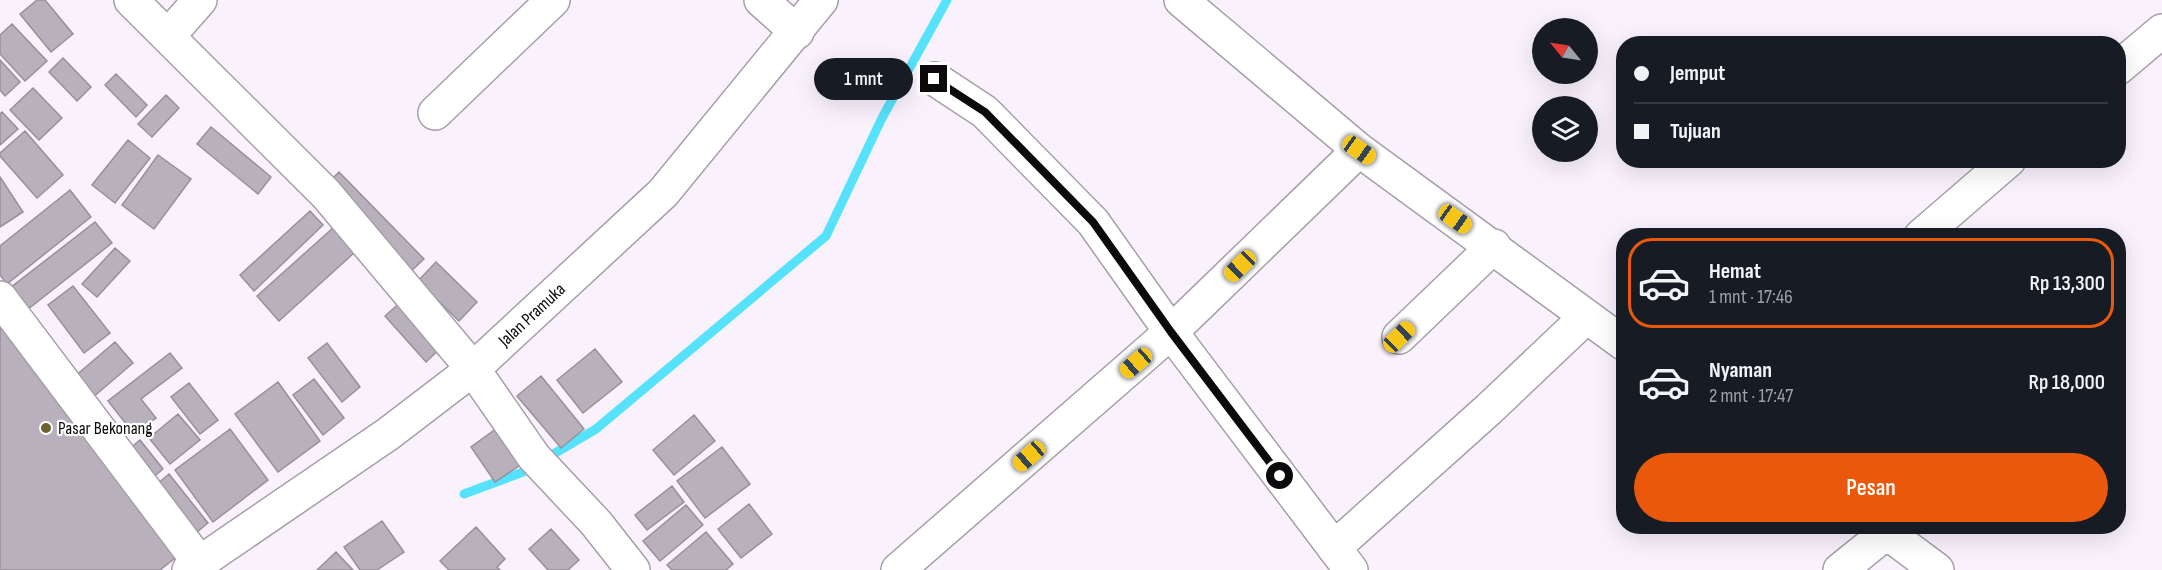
<!DOCTYPE html>
<html lang="id">
<head>
<meta charset="utf-8">
<style>
	:root { --surface:#171b24; --page:#242831; --text:#f1f3f6; --muted:#9ea1a6; --line:#363941; --accent:#ea580c }
	body { margin:0; font-family:"Sofia Sans Condensed",sans-serif; background:var(--page); color:var(--text); height:100vh; display:flex; flex-direction:column; font-size:22px; white-space:nowrap }
	* { box-sizing:border-box; margin:0 }
	p { font-size:20px; color:var(--muted) }
	.icon { flex:none; width:33px; height:33px; fill:none; stroke:currentColor; stroke-width:2; stroke-linecap:round; stroke-linejoin:round }
	.map { position:relative; flex:1; overflow:hidden }
	.panel { position:absolute; left:1616px; top:228px; width:510px; height:306px; display:flex; flex-direction:column; background:var(--surface); border-radius:24px; box-shadow:0 6px 24px #0002 }
	.panel>* { flex:none }
	.hud { position:absolute; left:1616px; top:36px; width:510px; height:132px; border-radius:24px; box-shadow:0 6px 24px #0002; display:grid; align-content:center; height:132px; padding:0 18px; background:var(--surface) }
	.needle { width:39px; rotate:300deg }
	.buttons { position:absolute; left:1532px; top:18px; display:grid; gap:12px }
	.buttons a { display:grid; place-items:center; width:66px; height:66px; border-radius:50%; background:var(--surface); box-shadow:0 6px 24px #0002; font-size:30px }
	.end { position:absolute; width:27px; height:27px; margin:-14px; border:8px solid #0d0a0e; background:#fff; box-shadow:0 0 0 3px #fff }
	.from { border-radius:50% }
	.bubble { position:absolute; height:42px; border-radius:21px; background:var(--surface); box-shadow:0 6px 24px #0002; font-size:20px; font-weight:600; line-height:42px; text-align:center }
	.car { position:absolute; width:18px; height:36px; margin:-18px -9px; border-radius:8px; box-shadow:0 0 4px 2px #0007; background:linear-gradient(#f5c518 24%,#345 0 40%,#f5c518 0 76%,#345 0 86%,#f5c518 0) }
	.hud b { display:flex; align-items:center; gap:21px; height:57px; font-size:22px }
	.hud b+b { border-top:2px solid var(--line) }
	.hud i { width:15px; height:15px; background:var(--text) }
	ul { padding:10px 0 0; list-style:none }
	li { display:flex; align-items:center; gap:18px; height:90px; margin:0 12px 9px; padding:0 6px; border:3px solid transparent; border-radius:24px }
	li div { flex:1 }
	li b { display:block; font-size:22px }
	li em { font-style:normal; font-weight:600 }
	li.active { border-color:var(--accent) }
	li>.icon { width:54px; height:54px; stroke-width:1.5 }
	.cta { display:flex; gap:12px; margin-top:auto; padding:12px 18px }
	.cta a { flex:1; height:69px; border-radius:36px; background:var(--accent); color:#fff; font-size:24px; font-weight:600; line-height:69px; text-align:center }
	.map>svg:first-child { display:block }
</style>
</head>
<body>
<div class="map">
<svg width="2162" height="570" viewBox="0 0 2162 570">
	<rect width="100%" height="100%" fill="#f9f1fc"/>
	<g fill="none" stroke-linecap="round" stroke-linejoin="round">
		<path stroke="#56e2fb" stroke-width="9" d="M464,494L523,472L596,429L826,236L882,118L947,0"/>
	</g>
	<path fill="#b8b1bb" stroke="#97909a" stroke-width="1.5" d="M37,0H45L73,34L51,52L20,14Z
		M12,24L47,61L25,81L0,54V35Z
		M63,58L91,87L77,101L49,72Z
		M0,60L20,82L5,96L0,90Z
		M116,74L147,105L136,117L105,85Z
		M33,88L62,118L39,140L10,110Z
		M166,95L179,108L152,137L138,124Z
		M2,112L18,129L0,145V114Z
		M211,127L271,177L258,194L197,144Z
		M25,131L63,175L37,198L0,156V153Z
		M128,140L150,158L115,203L92,185Z
		M158,155L191,179L154,229L122,205Z
		M339,172L424,259L409,273L324,187Z
		M0,177L23,212L0,227Z
		M70,190L91,217L7,284L0,275V246Z
		M310,211L323,225L254,291L240,275Z
		M95,222L112,243L27,310L10,288Z
		M334,227L355,252L279,321L257,296Z
		M115,248L130,261L97,297L82,284Z
		M436,262L477,302L459,321L418,281Z
		M73,286L110,333L84,353L48,305Z
		M403,300L444,345L426,362L385,316Z
		M0,305L185,550L160,570H0Z
		M115,342L133,363L92,398L74,377Z
		M327,343L360,387L342,402L308,358Z
		M595,349L622,382L583,413L557,380Z
		M170,353L182,368L141,399L156,418L134,434L108,401Z
		M541,376L584,429L561,448L517,396Z
		M314,379L344,418L323,435L293,395Z
		M278,382L320,441L278,472L235,414Z
		M189,383L218,420L200,434L171,397Z
		M178,414L200,440L170,464L149,438Z
		M694,415L715,441L674,475L653,450Z
		M504,423L528,460L495,482L471,447Z
		M230,429L268,480L213,522L175,470Z
		M140,440L163,469L151,479L128,450Z
		M722,447L750,484L705,518L677,481Z
		M169,474L208,523L196,533L157,484Z
		M672,486L684,502L647,530L635,515Z
		M749,504L772,534L741,558L718,529Z
		M686,505L703,525L660,561L643,541Z
		M382,521L404,552L377,570H360L344,547Z
		M476,527L505,559L497,567L500,570H449L440,561Z
		M551,529L579,560L568,570H548L529,549Z
		M706,532L733,564L726,570H672L667,565Z
		M336,552L353,570H317Z"/>
	<g fill="none" stroke-linecap="round" stroke-linejoin="round">
		<g stroke="#a69fa9" stroke-width="36">
			<path id="minor" d="M131,0L326,194L473,369L534,457L596,523L633,570
				M761,0L797,32
				M1181,0L1359,150L1623,343
				M169,35L200,0
				M2118,68L2162,31
				M935,79L985,112L1093,222L1171,332L1351,570
				M435,113L553,0
				M1921,236L2009,160
				M0,298L199,562
				M1399,337L1494,246
				M1878,526L1937,570
				M1334,548L1489,409L1586,317
				M898,570L1171,332L1359,150
				M1840,570L1886,533"/>
		</g>
		<g stroke="#a69fa9" stroke-width="36">
			<path id="secondary" d="M189,570L388,434L473,369L663,193L821,0"/>
		</g>
		<use href="#minor" stroke="#fff" stroke-width="33"/>
		<use href="#secondary" stroke="#fff" stroke-width="33"/>
	</g>
	<g fill="none" stroke-linecap="round" stroke-linejoin="round">
		<path stroke="#0d0a0e" stroke-width="8" d="M934,79L985,112L1093,222L1171,332L1280,476"/>
	</g>
	<circle fill="#6b6430" stroke="#fff" stroke-width="2" cx="46" cy="428" r="6"/>
	<g text-anchor="middle" dominant-baseline="central" stroke-width="4.5" stroke-linejoin="round" paint-order="stroke">
		<g font-size="18" fill="#0d0a0e" stroke="#fff">
			<text transform="translate(532 315) rotate(-43)">Jalan Pramuka</text>
		</g>
		<g font-size="18" fill="#0d0a0e" stroke="#fff" text-anchor="start">
			<text x="58" y="428">Pasar Bekonang</text>
		</g>
	</g>
</svg>
<div class="buttons">
<a><svg class="needle" viewBox="-14 -14 28 28"><path d="M0-13l5 13h-10z" fill="#e53935"/><path d="M0 13l5-13h-10z" fill="#9ea1a6"/></svg></a>
<a><svg class="icon" aria-label="layers" viewBox="0 0 24 24"><path d="M12 4l9 5-9 5-9-5zM3 14l9 5 9-5"/></svg></a>
</div>
<i class="end from" style="left:1280px;top:476px"></i>
<i class="end" style="left:934px;top:79px"></i>
<div class="bubble" style="left:814px;top:58px;width:99px">1 mnt</div>
<i class="car" style="left:1359px;top:150px;rotate:125deg"></i>
<i class="car" style="left:1455px;top:219px;rotate:125deg"></i>
<i class="car" style="left:1240px;top:266px;rotate:226deg"></i>
<i class="car" style="left:1399px;top:337px;rotate:46deg"></i>
<i class="car" style="left:1136px;top:363px;rotate:229deg"></i>
<i class="car" style="left:1029px;top:456px;rotate:229deg"></i>
<div class="hud">
<b><i class="from"></i>Jemput</b>
<b><i></i>Tujuan</b>
</div>
<section class="panel">
<ul>
<li class="active"><svg class="icon" aria-label="car" viewBox="0 0 24 24"><path d="M5 17H2v-5l4-1 3-4h7l3 4 3 1v5h-3M9 17h6M6 11h13"/><circle cx="7" cy="17" r="2"/><circle cx="17" cy="17" r="2"/></svg><div><b>Hemat</b><p>1 mnt · 17:46</p></div><em>Rp 13,300</em></li>
<li><svg class="icon" aria-label="car" viewBox="0 0 24 24"><path d="M5 17H2v-5l4-1 3-4h7l3 4 3 1v5h-3M9 17h6M6 11h13"/><circle cx="7" cy="17" r="2"/><circle cx="17" cy="17" r="2"/></svg><div><b>Nyaman</b><p>2 mnt · 17:47</p></div><em>Rp 18,000</em></li>
</ul>
<div class="cta"><a>Pesan</a></div>
</section>
</div>
</body>
</html>
